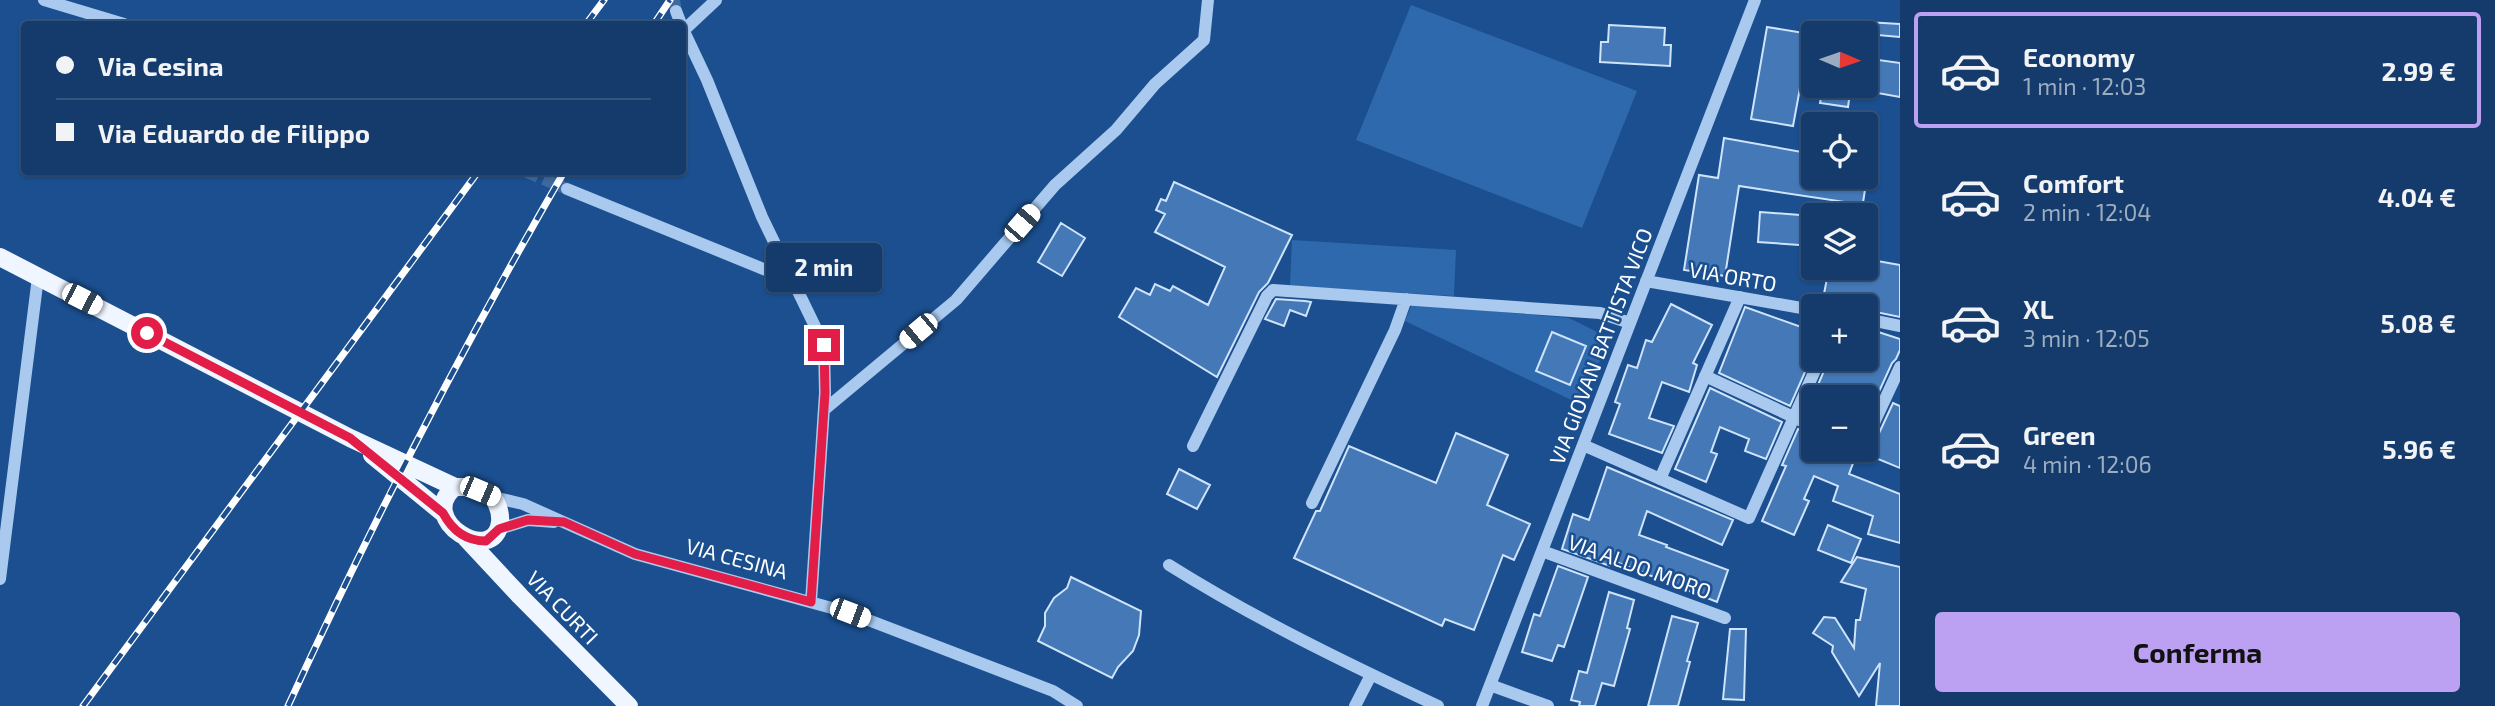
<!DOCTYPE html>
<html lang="it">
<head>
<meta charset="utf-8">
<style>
	:root { --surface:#143b6b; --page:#214673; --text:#f1f3f6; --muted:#9dadc1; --line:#33557e; --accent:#bca0f2 }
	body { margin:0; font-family:"Exo 2",sans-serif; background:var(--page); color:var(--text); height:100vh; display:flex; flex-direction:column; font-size:26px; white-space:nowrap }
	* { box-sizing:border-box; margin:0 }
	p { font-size:23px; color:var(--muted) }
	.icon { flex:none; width:38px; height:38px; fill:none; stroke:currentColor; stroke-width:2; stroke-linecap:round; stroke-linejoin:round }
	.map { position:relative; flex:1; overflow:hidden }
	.drawer { display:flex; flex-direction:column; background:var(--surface); width:595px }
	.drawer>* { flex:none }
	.hud { position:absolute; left:21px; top:21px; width:665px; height:154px; border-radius:7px; box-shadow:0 2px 5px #0004,0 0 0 2px var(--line); display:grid; align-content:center; height:154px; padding:0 35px; background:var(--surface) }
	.needle { width:46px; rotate:92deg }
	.controls { position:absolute; left:1801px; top:21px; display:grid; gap:14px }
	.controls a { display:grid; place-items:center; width:77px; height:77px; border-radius:7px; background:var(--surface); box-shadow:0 2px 5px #0004,0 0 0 2px var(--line); font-size:35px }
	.end { position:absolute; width:32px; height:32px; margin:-16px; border:9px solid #e11d48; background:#fff; box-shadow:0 0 0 4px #fff }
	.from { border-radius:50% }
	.bubble { position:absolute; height:49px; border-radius:7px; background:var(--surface); box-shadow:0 2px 5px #0004,0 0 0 2px var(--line); font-size:23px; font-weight:700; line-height:49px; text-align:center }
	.car { position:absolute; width:21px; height:42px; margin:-21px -10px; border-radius:9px; box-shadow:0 0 5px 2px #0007; background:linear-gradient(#fff 24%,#345 0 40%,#fff 0 76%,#345 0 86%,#fff 0) }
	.hud b { display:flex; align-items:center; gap:24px; height:66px; font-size:26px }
	.hud b+b { border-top:2px solid var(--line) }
	.hud i { width:18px; height:18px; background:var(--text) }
	ul { padding:12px 0 0; list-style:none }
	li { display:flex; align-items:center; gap:21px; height:116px; margin:0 14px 10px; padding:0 21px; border:4px solid transparent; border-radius:7px }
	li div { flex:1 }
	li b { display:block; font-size:26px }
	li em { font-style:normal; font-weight:700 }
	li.active { border-color:var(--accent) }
	li>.icon { width:63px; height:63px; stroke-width:1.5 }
	.action { display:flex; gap:14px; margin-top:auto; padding:14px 35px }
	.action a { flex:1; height:80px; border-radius:7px; background:var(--accent); color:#111; font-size:28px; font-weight:700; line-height:80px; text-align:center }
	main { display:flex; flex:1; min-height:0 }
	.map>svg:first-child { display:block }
</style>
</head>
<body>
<main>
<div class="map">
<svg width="1900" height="706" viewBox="0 0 1900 706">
	<rect width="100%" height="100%" fill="#1b4f8f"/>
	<path fill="#2e69ad" d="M1411,5L1637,91L1582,228L1356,140Z
		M1292,240L1456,250L1454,296L1290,286Z
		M1412,304L1569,318L1609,338L1582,405L1405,321Z"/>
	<path fill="#4478b7" stroke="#cfe3fa" stroke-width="2" d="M1832,20L1900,24V37L1878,35V60L1900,63V97L1866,91V33H1831Z
		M1609,25L1665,28L1664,45H1671L1670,66L1600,62L1601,42H1608Z
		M1767,27L1810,34L1793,126L1751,119Z
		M1823,86H1851L1848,107L1820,103Z
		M1724,138L1813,154V177H1867L1862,209L1844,207L1845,202L1739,186L1725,276L1684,270L1699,175L1718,178Z
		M1174,182L1292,235L1268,283L1259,292L1217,377L1119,317L1136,288L1150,295L1155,284L1170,291L1173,286L1208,305L1225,267L1155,232L1165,214L1156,210L1161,199L1166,201Z
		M1760,212L1813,216V246L1758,242Z
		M1061,223L1085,238L1062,276L1038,262Z
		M1866,259L1900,265V317L1866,310V306L1822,304L1829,268L1855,270L1856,268H1866Z
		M1276,299L1305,301L1311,302L1306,316L1290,310L1284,326L1265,319Z
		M1671,304L1712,325L1693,363L1697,365L1689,392L1662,382L1649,418L1674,426L1662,453L1609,434L1620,404L1615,402L1628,365L1637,368L1646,340L1652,342Z
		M1745,307L1801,327L1803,319L1813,322V354L1790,406L1719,373Z
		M1866,328L1900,339V350L1896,359L1892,363L1866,420V397H1813V416L1806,413L1829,359H1866Z
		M1552,332L1586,346L1570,385L1536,371Z
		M1710,388L1782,422L1766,459L1745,451L1749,439L1720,427L1711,452L1717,454L1706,482L1675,469Z
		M1893,403L1900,406V468L1866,454V449L1874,444Z
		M1798,429L1813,435V450H1858L1849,474L1900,494V543L1868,534L1873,516L1833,501L1838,486L1814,476L1804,499L1809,501L1794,535L1762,521L1786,466L1782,465Z
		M1456,433L1508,455L1487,505L1530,524L1514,560L1503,555L1474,630L1445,619L1442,626L1294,558L1316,511H1320L1349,446L1436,483Z
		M1607,467L1733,520L1722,545L1647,511L1639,535L1667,545L1666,547L1728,570L1717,602L1611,560L1610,566L1562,549L1573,514L1589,520Z
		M1179,469L1210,485L1197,509L1167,494Z
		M1828,525L1861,539L1851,563L1818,550Z
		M1857,557L1900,567V706H1876L1880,663L1859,696L1832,652L1833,646L1813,633L1824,617L1835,618L1854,648L1856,620H1860L1866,589L1841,582Z
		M1558,566L1588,577L1564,647L1558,645L1552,661L1522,652L1534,614L1540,616Z
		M1071,577L1141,611L1139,635L1133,651L1118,667L1112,678L1038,641L1045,626V613L1054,598L1067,588Z
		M1609,592L1634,600L1627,628L1630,629L1614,686L1602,683L1595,706H1579L1580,702L1571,700L1579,671L1587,673Z
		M1672,616L1698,623L1687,661L1690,662L1678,706H1648Z
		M1730,629H1746L1744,700L1723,699Z"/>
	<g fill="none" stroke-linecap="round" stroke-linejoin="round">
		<path stroke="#3d69a0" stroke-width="12" stroke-dasharray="12 6" stroke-linecap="butt" d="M674,0L676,11
			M527,172L567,189"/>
		<path stroke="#a9c9ee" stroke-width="12" d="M44,0L124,24
			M676,11L681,24
			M682,27L707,80L762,217L824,345L825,393L811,602
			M684,30L716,0
			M567,189L793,281
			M1646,281L1813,310
			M1866,319L1900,326
			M1705,376L1813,426
			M824,410L956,300L1055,185L1116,130L1155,84L1204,40L1208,0
			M1866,440L1900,367
			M1583,445L1749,518L1820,359
			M1193,446L1267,296L1273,290L1600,313L1630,323
			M1660,479L1740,297
			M493,497L523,504L635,554L850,613L1053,691L1077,706
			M1312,503L1395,330L1406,299
			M499,529L528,520L554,522
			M1542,551L1725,618
			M1169,565C1255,619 1346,663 1438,706
			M0,579L38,277
			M1490,685L1548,706
			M1355,706L1371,675
			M1482,706L1755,0"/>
		<path stroke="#f0f6ff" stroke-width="18" d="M0,257L350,438L455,487
			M372,455L443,513
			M455,487H466L493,497C498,505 501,513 500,522C495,568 414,519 455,487Z
			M466,538L520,596L629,706"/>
		<g stroke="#fff" stroke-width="7">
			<path id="rail" d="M586,24L604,0
				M654,24L670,0
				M83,706L478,172
				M288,706C372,523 463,346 564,172"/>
		</g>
		<use href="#rail" stroke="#1b4f8f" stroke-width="4.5" stroke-dasharray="13" stroke-linecap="butt"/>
	</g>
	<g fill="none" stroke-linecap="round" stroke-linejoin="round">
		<path stroke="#e11d48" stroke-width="9" d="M147,333L350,438L443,513C452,530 466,541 486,541L499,529L528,520L564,522L635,554L811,602L825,393L824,345"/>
	</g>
	<g text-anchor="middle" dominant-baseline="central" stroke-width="5" stroke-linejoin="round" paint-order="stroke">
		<g font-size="21" fill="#fff" stroke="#1b4f8f">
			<text transform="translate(1733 276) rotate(10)">VIA ORTO</text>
			<text transform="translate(1600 346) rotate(-69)">VIA GIOVAN BATTISTA VICO</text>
			<text transform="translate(737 558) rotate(15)">VIA CESINA</text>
			<text transform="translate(1640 566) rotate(20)">VIA ALDO MORO</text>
			<text transform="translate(563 607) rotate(46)">VIA CURTI</text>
		</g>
	</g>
</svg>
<div class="controls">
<a><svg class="needle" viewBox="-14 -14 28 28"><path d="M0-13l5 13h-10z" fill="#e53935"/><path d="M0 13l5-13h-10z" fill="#9dadc1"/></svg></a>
<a><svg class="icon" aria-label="locate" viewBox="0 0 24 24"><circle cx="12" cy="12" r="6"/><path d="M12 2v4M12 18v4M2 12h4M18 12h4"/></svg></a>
<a><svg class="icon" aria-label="layers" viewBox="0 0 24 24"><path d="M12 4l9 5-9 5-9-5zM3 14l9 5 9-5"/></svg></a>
<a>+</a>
<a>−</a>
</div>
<i class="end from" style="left:147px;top:333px"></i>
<i class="end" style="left:824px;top:345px"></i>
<div class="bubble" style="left:766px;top:243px;width:116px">2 min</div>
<i class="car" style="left:1022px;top:223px;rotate:41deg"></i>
<i class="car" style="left:82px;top:299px;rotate:117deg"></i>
<i class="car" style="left:918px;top:331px;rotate:230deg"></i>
<i class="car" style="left:480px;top:491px;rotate:113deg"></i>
<i class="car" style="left:850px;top:613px;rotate:111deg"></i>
<div class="hud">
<b><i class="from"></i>Via Cesina</b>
<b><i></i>Via Eduardo de Filippo</b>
</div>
</div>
<section class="drawer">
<ul>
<li class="active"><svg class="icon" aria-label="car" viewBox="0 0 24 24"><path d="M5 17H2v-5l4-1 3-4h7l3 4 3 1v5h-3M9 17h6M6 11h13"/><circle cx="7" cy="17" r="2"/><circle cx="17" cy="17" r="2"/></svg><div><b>Economy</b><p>1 min · 12:03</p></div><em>2.99 €</em></li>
<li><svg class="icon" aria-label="car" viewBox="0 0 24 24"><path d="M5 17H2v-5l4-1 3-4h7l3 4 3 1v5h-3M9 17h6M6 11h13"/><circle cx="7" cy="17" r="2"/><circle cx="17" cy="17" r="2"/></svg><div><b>Comfort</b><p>2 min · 12:04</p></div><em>4.04 €</em></li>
<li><svg class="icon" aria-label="car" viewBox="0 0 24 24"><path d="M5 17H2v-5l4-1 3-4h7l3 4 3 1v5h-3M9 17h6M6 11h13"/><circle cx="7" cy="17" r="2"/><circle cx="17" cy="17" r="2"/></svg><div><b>XL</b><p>3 min · 12:05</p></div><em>5.08 €</em></li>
<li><svg class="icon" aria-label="car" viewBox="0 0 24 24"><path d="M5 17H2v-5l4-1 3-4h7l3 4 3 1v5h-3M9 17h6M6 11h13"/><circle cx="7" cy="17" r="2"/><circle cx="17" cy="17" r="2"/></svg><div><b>Green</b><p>4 min · 12:06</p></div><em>5.96 €</em></li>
</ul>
<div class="action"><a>Conferma</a></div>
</section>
</main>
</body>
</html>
